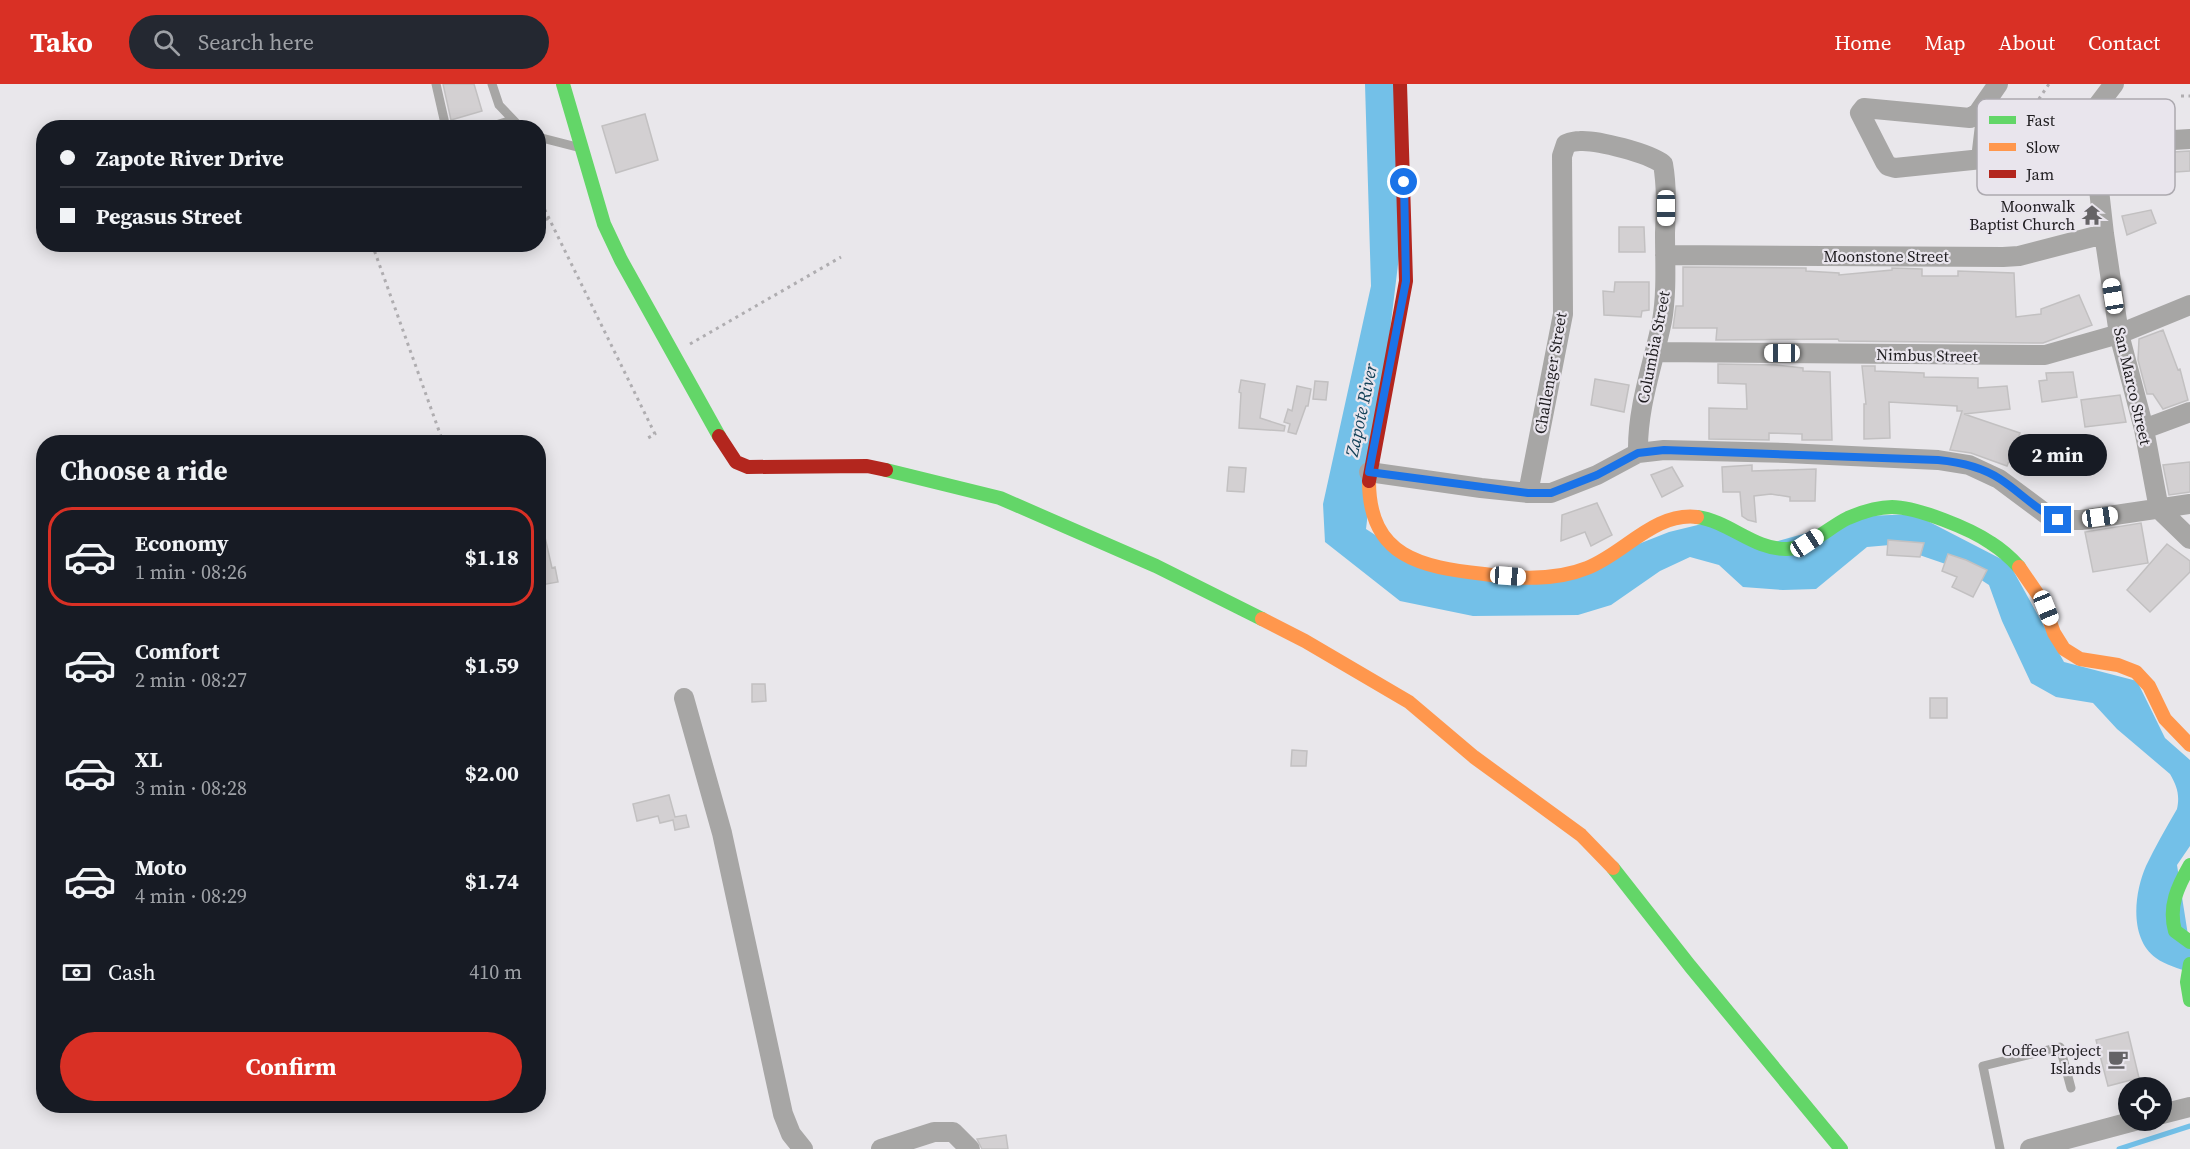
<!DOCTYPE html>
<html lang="en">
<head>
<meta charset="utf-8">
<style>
	:root { --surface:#171b24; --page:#242831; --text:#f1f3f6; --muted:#9ea1a6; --line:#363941; --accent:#d93025 }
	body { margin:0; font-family:"Source Serif 4",serif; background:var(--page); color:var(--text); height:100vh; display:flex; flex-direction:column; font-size:22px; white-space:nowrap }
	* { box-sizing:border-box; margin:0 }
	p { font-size:20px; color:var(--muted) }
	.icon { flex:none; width:33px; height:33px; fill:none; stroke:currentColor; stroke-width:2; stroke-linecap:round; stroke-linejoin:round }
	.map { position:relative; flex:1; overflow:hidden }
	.panel { position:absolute; left:36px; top:351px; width:510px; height:678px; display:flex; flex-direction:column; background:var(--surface); border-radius:24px; box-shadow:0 3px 15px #0003 }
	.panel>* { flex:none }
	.hud { position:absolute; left:36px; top:36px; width:510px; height:132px; border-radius:24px; box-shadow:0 3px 15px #0003; display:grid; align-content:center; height:132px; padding:0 24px; background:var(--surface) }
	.buttons { position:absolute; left:2118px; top:993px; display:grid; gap:12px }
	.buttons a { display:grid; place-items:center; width:54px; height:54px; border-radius:50%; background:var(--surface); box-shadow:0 3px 15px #0003; font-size:30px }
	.end { position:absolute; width:27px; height:27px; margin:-14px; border:8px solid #1a73e8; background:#fff; box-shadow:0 0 0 3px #fff }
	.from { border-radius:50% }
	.bubble { position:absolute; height:42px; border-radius:21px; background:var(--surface); box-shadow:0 3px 15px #0003; font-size:20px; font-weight:700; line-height:42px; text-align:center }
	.car { position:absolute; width:18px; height:36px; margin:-18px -9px; border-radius:8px; box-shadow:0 0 4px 2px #0007; background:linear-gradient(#fff 24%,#345 0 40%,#fff 0 76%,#345 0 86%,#fff 0) }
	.hud b { display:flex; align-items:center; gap:21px; height:57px; font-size:22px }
	.hud b+b { border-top:2px solid var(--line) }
	.hud i { width:15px; height:15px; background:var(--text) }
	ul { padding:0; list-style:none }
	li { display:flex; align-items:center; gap:18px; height:99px; margin:0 12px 9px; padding:0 12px; border:3px solid transparent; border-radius:24px }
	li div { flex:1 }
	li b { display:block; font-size:22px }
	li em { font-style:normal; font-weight:700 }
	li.selected { border-color:var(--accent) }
	li>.icon { width:54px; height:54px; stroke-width:1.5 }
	h2 { padding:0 24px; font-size:27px; line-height:72px }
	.pay { display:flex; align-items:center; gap:15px; height:66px; padding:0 24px; font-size:22px }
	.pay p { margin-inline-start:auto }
	.primary-button { display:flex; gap:12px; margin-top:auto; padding:12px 24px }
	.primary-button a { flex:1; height:69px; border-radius:36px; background:var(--accent); color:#fff; font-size:24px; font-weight:700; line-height:69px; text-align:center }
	header { display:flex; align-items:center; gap:36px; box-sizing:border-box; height:84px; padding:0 30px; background:var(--accent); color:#fff }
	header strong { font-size:28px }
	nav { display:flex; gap:33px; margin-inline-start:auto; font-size:21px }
	.search { width:420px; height:54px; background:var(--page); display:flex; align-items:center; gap:15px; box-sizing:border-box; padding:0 21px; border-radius:33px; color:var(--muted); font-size:22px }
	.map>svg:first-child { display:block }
</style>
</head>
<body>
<header>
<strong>Tako</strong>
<div class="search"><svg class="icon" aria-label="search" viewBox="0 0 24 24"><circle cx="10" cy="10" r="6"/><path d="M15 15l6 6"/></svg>Search here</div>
<nav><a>Home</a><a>Map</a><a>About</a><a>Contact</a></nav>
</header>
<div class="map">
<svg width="2190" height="1065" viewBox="0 0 2190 1065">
	<rect width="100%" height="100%" fill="#e9e7eb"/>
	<path fill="#73c0e8" d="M1365,0H1395L1404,131L1366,445L1417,478L1542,498L1669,448L1710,438L1757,463L1867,432L1914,430L2009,479L2064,578L2137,597L2165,654L2190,676V762L2177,781L2190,864V889C2179,884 2165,881 2156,874C2129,855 2134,809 2146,782C2155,763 2166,744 2177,725C2180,711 2177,702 2170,690L2117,645L2093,619L2056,613L2031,599L2002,537L1989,501L1969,488L1890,461L1867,463L1816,505L1783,506L1743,503L1719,481L1690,473L1660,487L1611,521L1578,531L1473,532L1400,517L1325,458L1323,420L1371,202Z"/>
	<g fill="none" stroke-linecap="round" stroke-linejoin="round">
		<path stroke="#73c0e8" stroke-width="5" d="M2119,1065L2190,1042"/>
	</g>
	<path fill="#d3d0d2" stroke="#c2c0c1" stroke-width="1.5" d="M443,0H474L482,27L451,36Z
		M645,30L658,76L616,89L602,42Z
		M2190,67V87L2132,91H2109L2106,72Z
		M2151,126L2156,139L2127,151L2122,132Z
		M1619,143H1644L1645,168H1619Z
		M1683,183L1806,184V187L1839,189V191L1892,186V184L1922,185V192H1958V187L2014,189L2016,233L2041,230V225L2079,211L2092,241L2043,259L1839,257L1838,255L1716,256L1717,244H1673L1676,222H1683Z
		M1615,198H1649V226L1642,227L1641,233L1604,231L1603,207L1614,208Z
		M2163,246L2178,286L2180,285L2188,316L2163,325L2153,310H2147L2138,276L2139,255Z
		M1718,280L1775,281L1803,284V287L1830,288L1832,356H1802V350L1769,349V356L1709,355V324L1747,325L1746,300L1718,299Z
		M1862,282H1875V287L1924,289V293L1978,294V304L2007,302L2010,325L1964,330L2020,349L2007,382L1971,369L1950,366L1962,327H1957V322L1889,318L1890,354L1864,355V320H1866Z
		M2073,288L2077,313L2042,318L2039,297L2047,296L2046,289Z
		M1595,295L1629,301L1624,328L1591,321Z
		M1241,296L1265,300L1260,334L1285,342L1284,347L1239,344L1241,309L1239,308Z
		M1315,297L1328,298L1326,316L1313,315Z
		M1297,302L1311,305L1308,322H1306L1296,350L1288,348L1290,340L1284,338L1288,325L1292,327Z
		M2120,311L2126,338L2085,343L2081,316Z
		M2190,378V408L2169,411L2163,381Z
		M1752,381V387L1816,385L1815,417H1790V413L1771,410L1754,412L1756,438L1748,436L1742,432L1740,408H1723L1722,383Z
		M1229,383L1246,384L1244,408L1227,407Z
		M1672,383L1683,402L1662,413L1651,391Z
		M1597,419L1612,451L1591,462L1585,448L1561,457L1562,431Z
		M2141,439L2148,479L2093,488L2085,448Z
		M544,449L552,484L555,483L558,498L541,501L538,491V450Z
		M1888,456L1924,459L1920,473L1887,471Z
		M2167,460L2190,477V488L2150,528L2127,506Z
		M1948,470L1966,476L1987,486L1973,513L1952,503L1957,493L1942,487Z
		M752,600H765L766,617L752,618Z
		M1930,614H1947V634H1930Z
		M1292,666L1307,667L1306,682H1291Z
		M669,711L675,733L686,731L689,743L675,746L673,736L660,739L658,732L637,737L633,720Z
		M2128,948L2139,994L2108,1002L2096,956Z
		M1006,1051L1008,1065H982L977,1055Z"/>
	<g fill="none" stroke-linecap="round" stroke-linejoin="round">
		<path stroke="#afadb0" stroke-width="3" stroke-dasharray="3 4.5" stroke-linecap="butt" d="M2181,12H2190
			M2004,28L2038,52
			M2022,40L2049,0
			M538,112L655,350L648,354
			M539,139L549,134
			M372,160L443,358
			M690,260L841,173"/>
		<path stroke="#a7a6a5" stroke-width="9" d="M436,0L446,44
			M492,0L499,21L521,44
			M486,44L512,36
			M538,53L577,63
			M2000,1065L1983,982L2060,963L2071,1004"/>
		<path stroke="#a7a6a5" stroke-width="20" d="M1998,0L1978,29L1970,34L1864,24L1860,29L1885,78L1888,82L1895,84L2059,67L2091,61L2190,55
			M2114,0L2095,25L2091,45V61L2097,88L2104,150L2119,250L2144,345L2159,425L2190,455
			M1981,75L1988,16
			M1665,171L2003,173L2019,172L2104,150
			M1655,268L2045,271L2119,250L2190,221
			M2144,345L2190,328
			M1369,388L1481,404L1528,409H1551L1597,391L1638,369L1664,366L1786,369L1938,376L1969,381L1999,395L2046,430L2058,436H2081L2190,420
			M1528,409L1563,230L1562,72L1566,60C1571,58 1575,57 1580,57C1598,56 1648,69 1663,80C1667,103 1666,126 1665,149C1665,179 1667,208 1662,237C1653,281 1637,323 1638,369
			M684,614L722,749L783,1030L791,1050L803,1065
			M2162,1030L2190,1023
			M881,1065L934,1048H953L970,1065
			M2030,1065L2138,1036"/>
		<path stroke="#63d668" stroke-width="14" d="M563,0L604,140L621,176L719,352
			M886,386L1000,414L1156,482L1262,535
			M1697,433C1729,437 1754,466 1787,465C1809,464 1829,443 1848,434C1862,428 1877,423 1892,423C1917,423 1971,445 1991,459C2002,466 2011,474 2019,483
			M2190,781C2178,802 2168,822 2175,847L2190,858
			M1613,784L1690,882L1841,1065
			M2190,880L2187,898L2190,916"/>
		<path stroke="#ff974d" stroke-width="14" d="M1369,397C1369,473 1421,483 1484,490C1518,495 1555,497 1587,484C1624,470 1654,428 1697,433
			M2019,483L2043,518L2054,549L2064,565L2080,575L2118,581L2136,588L2149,602L2165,635L2190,661
			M1262,535L1305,557L1409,618L1474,673L1581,751L1613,784"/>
		<path stroke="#b3261e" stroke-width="14" d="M719,352L736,378L748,383L867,382L886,386
			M1369,397L1406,197L1400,0"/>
	</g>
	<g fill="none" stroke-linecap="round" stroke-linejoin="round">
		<path stroke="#1a73e8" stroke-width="8" d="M1404,98L1406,197L1369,388L1528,409H1551L1597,391L1638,369L1664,366L1938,376C1959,378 1982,383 2000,395C2020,408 2036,426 2058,436"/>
	</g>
	<defs>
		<g id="temple-bare" transform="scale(1.62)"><path d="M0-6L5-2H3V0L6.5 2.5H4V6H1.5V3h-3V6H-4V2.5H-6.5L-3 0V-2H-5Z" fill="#656366" stroke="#e9e5ed" stroke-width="2.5" paint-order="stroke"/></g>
		<g id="cafe-bare" transform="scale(1.62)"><path d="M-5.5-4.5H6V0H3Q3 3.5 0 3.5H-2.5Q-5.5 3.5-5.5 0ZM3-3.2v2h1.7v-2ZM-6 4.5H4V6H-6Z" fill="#656366" stroke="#e9e5ed" stroke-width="2.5" paint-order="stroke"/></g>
	</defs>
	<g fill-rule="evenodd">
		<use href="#temple-bare" x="2092" y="131"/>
		<use href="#cafe-bare" x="2118" y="975"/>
	</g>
	<g text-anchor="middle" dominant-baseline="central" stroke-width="4.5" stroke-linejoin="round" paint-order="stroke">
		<g font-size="16" fill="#1e1c1f" stroke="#e9e5ed" text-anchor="end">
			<text x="2075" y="122">Moonwalk<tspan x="2075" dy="18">Baptist Church</tspan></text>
			<text x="2101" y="966">Coffee Project<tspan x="2101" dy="18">Islands</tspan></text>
		</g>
		<g font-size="16" fill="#1e1c1f" stroke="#e9e5ed">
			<text x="1886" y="172">Moonstone Street</text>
			<text transform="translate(1653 263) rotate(-79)">Columbia Street</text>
			<text transform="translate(1927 271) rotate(1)">Nimbus Street</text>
			<text transform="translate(1550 289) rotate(-80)">Challenger Street</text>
			<text transform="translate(2133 302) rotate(77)">San Marco Street</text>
		</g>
		<g font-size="18" font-style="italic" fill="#134158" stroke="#e9e5ed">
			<text transform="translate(1361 326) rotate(-78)">Zapote River</text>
		</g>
	</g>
	<rect x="1977" y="15" width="198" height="96" rx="9" fill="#e9e5ed" stroke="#aca9af" stroke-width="1.5"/>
	<rect x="1989" y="32" width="27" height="8" fill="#63d668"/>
	<rect x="1989" y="59" width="27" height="8" fill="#ff974d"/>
	<rect x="1989" y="86" width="27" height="8" fill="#b3261e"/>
	<g font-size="16" fill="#1e1c1f">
		<text x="2026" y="42">Fast</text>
		<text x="2026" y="69">Slow</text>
		<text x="2026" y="96">Jam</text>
	</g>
</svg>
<div class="buttons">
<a><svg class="icon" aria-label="locate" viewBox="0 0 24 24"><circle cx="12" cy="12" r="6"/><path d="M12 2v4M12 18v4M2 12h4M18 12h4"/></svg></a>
</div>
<i class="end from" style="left:1404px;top:98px"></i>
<i class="end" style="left:2058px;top:436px"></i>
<div class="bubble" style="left:2008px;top:350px;width:99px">2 min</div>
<i class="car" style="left:1666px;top:124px;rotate:180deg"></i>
<i class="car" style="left:2113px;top:212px;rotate:351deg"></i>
<i class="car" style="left:1782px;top:269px;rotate:270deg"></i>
<i class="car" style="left:2100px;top:433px;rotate:82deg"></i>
<i class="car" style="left:1807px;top:459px;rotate:57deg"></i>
<i class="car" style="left:1508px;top:492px;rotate:94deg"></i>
<i class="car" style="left:2046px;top:524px;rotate:158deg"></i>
<div class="hud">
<b><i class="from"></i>Zapote River Drive</b>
<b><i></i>Pegasus Street</b>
</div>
<section class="panel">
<h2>Choose a ride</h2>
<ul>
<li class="selected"><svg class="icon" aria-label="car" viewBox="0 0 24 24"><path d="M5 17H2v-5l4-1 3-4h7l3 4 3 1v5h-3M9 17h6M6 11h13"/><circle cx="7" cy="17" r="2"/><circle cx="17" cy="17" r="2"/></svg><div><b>Economy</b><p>1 min · 08:26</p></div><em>$1.18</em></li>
<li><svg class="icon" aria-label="car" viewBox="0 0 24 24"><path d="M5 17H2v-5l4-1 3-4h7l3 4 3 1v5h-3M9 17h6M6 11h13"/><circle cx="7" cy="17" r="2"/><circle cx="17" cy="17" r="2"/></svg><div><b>Comfort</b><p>2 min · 08:27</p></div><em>$1.59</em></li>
<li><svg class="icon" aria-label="car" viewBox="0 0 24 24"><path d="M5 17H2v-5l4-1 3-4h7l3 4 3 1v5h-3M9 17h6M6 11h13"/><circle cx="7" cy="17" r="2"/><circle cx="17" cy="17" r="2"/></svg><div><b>XL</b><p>3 min · 08:28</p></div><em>$2.00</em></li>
<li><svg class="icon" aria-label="car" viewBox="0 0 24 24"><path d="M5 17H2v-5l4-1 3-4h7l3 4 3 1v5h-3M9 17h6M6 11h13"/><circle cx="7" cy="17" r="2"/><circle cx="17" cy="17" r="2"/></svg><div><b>Moto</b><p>4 min · 08:29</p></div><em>$1.74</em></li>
</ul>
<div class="pay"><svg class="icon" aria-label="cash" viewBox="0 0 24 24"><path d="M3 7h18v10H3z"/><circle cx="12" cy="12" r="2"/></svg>Cash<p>410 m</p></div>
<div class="primary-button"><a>Confirm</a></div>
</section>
</div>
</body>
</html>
